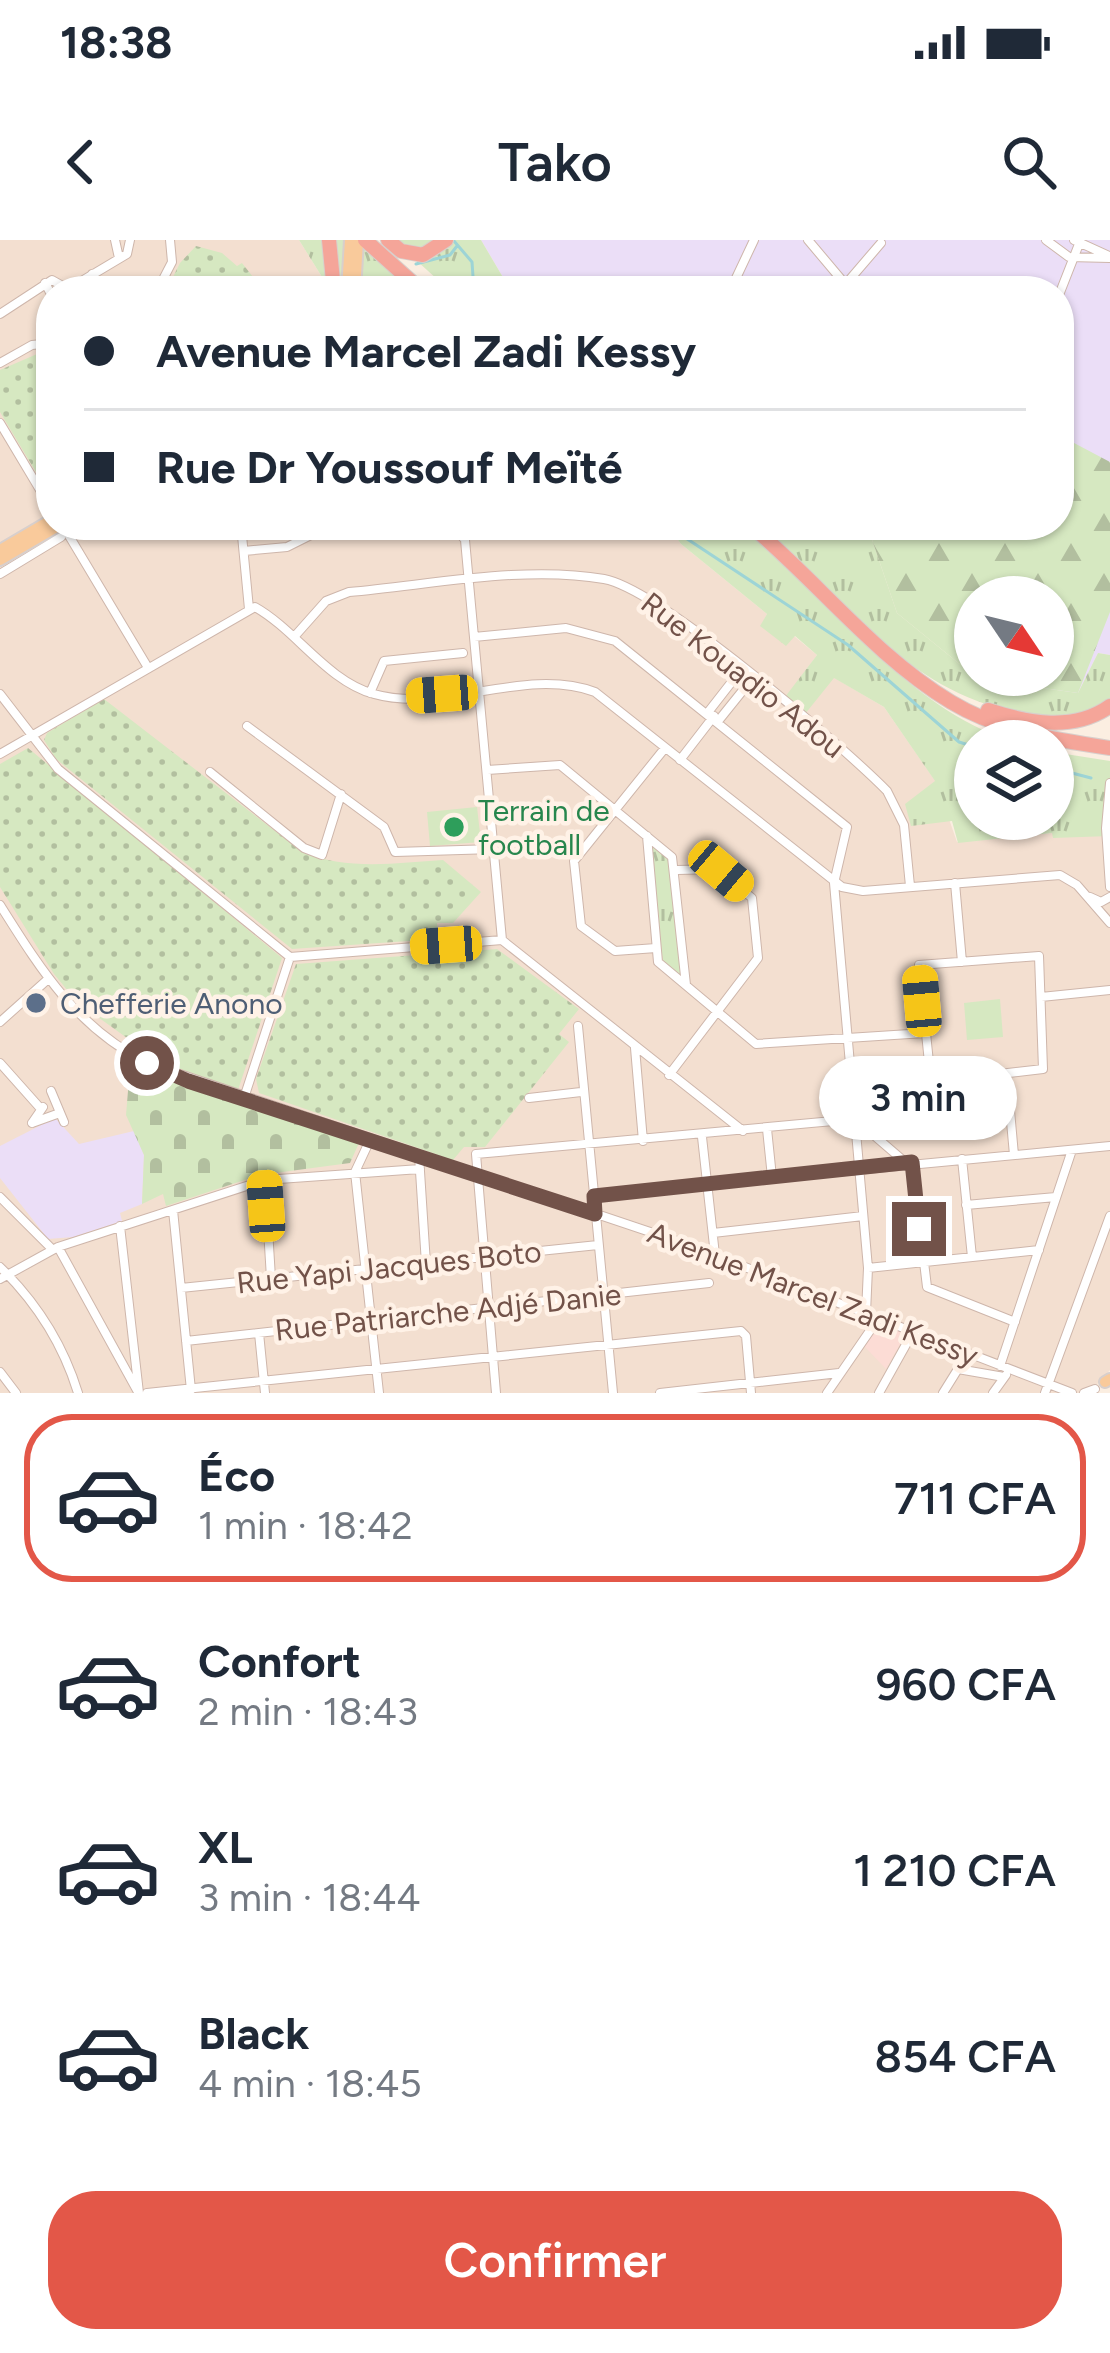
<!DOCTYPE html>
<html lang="fr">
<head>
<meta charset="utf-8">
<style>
	:root { --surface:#fff; --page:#f2f2f3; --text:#1f2937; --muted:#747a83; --line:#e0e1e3; --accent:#e35748 }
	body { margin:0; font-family:Figtree,sans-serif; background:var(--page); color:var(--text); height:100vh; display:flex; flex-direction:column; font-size:45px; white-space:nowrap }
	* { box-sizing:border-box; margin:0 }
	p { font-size:39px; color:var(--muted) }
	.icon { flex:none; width:66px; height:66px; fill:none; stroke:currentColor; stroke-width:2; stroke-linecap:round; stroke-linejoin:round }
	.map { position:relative; height:1153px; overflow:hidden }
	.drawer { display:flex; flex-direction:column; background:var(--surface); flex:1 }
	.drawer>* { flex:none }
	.banner { position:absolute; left:36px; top:36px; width:1038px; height:264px; border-radius:48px; box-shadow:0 3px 9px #0004; display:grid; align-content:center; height:264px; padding:0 48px; background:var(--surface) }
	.needle { width:78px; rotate:125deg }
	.tools { position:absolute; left:954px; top:336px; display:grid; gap:24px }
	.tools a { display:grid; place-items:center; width:120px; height:120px; border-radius:50%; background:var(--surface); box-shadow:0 3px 9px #0004; font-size:60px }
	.end { position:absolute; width:54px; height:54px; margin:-27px; border:15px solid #725249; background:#fff; box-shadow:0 0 0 6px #fff }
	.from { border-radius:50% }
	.bubble { position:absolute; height:84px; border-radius:42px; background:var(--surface); box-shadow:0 3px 9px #0004; font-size:39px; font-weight:600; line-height:84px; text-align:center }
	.car { position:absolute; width:36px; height:72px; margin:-36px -18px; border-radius:15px; box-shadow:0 0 9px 3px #0007; background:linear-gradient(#f5c518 24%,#345 0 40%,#f5c518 0 76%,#345 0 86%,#f5c518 0) }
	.banner b { display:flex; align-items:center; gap:42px; height:114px; font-size:45px }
	.banner b+b { border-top:3px solid var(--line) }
	.banner i { width:30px; height:30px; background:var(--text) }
	ul { padding:21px 0 0; list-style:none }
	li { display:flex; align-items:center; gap:36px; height:168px; margin:0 24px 18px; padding:0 24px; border:6px solid transparent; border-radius:48px }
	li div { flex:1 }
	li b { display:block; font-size:45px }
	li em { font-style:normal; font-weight:600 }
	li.active { border-color:var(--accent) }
	li>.icon { width:108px; height:108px; stroke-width:1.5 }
	.cta { display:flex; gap:24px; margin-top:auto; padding:24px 48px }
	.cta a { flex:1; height:138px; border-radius:48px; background:var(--accent); color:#fff; font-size:48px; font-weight:600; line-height:138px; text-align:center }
	.status { display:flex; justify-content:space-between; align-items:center; height:84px; padding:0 60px; background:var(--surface); direction:ltr }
	.status svg { height:33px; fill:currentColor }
	header { display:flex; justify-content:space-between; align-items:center; height:156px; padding:0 48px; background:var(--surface); font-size:54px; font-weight:600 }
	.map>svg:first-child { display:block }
</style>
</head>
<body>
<div class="status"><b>18:38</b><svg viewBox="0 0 49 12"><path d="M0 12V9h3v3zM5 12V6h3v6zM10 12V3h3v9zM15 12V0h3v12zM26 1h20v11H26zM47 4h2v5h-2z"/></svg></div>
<header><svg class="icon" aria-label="back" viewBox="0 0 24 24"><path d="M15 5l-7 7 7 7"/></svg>Tako<svg class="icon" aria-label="search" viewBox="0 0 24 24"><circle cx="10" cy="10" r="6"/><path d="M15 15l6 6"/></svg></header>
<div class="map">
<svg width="1110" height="1153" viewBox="0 0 1110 1153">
	<defs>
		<pattern id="grass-tufts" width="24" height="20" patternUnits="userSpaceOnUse" patternTransform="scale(3)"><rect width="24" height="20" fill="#d6e8c1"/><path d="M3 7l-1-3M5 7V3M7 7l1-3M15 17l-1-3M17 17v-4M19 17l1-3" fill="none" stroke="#b2bf9f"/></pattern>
		<pattern id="forest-firs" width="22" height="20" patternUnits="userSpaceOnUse" patternTransform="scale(3)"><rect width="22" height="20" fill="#d6e8c1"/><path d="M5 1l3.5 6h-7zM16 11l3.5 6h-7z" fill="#b2bf9f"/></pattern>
		<pattern id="cemetery-stones" width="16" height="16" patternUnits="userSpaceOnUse" patternTransform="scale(3)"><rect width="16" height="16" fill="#d6e8c1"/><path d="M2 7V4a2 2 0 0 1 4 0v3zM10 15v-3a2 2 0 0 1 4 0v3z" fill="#b2bf9f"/></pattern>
		<pattern id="garden-dots" width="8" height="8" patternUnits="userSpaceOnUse" patternTransform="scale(3)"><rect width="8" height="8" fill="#d6e8c1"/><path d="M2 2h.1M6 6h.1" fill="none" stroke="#b2bf9f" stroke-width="1.8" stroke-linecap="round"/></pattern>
	</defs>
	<rect width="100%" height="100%" fill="#fbeee1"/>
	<path fill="#f3dfd0" d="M0,0H299L322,37L301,51H51V285H667L681,304L767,374L761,386L794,396L817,415L786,458L833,437L884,467L936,542L957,602L1052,593L1110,596V1130L1089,1153H0Z"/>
	<path fill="#fcdcd5" d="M879,1083L906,1094L886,1129L863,1105Z"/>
	<path fill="#ebdef7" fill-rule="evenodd" d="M481,0H1110V415L1098,413L1078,453L978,439L867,285H1059V51H511ZM975,357H1053V435H975Z
		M55,878L79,904L134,891L144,915L142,964L120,973L122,981L73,997L48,999L0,938V906Z"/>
	<path fill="url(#grass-tufts)" d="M299,0H357L411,51H301L322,37Z
		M394,0H481L511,51H450Z
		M667,285H735C836,351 892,462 1012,501H975V579H1053V512L1110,521V596L1053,598L1052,593L958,603L952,581L911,586L905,564L935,541L884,467L834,438L805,474L785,457L817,415L795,396L786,406L760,386L767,374L681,304Z
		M761,285H867L897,373L978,439L1078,453L1098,413L1110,415V463C1088,479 1055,480 1029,475C906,454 850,363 761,285Z
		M652,606L673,624L684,741L663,724Z"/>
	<path fill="url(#forest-firs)" fill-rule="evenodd" d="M1059,195L1110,222V372L1078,453L978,439L897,373L867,285H1059ZM975,357H1053V435H975Z"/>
	<path fill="url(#cemetery-stones)" d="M130,827L359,903L350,923L260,935L166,966L163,954L142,964L144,915L126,875Z"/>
	<path fill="#d6e8c1" d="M477,567L481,602L430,606L427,572Z
		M1000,759L1003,797L967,800L964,763Z"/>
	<path fill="url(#garden-dots)" d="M196,6L222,13L237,26L242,23L264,51H166L180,23Z
		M51,108V253L49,254L0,172V130Z
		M104,459L301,611C345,631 396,623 443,620L481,652L453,683H437L438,699L292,709L56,519L44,500L47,493Z
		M28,508L282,718L238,850L159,821L77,762L54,734L0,647V524Z
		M497,709L579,769L559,794L569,802L485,907H464L453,920L259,853L256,839L296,724Z"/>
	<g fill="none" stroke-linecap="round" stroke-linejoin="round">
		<path stroke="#9dd4d6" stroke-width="3" d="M454,1L472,22L474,51
			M416,24L450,15L457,6
			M396,51L400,43
			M666,285L848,405L959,502L975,507
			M1053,528L1091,538"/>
		<g stroke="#ceb6ab" stroke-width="10">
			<path id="minor" d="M115,0L119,18
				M808,0L851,51
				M1046,0L1069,17L1110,18
				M1074,0L1109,16
				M92,34L103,51
				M45,43L51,54
				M845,45L881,3
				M65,51L127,14L130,0
				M157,51L172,22L170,0
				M730,51L754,0
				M1059,55L1079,4
				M0,74L52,40L68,49
				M0,123L32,105L51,103
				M0,183L49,265
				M241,285L249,369
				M453,285L465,300L502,700
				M68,294L147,426
				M68,294L75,285
				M244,311L287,307L331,285
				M0,334L61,297
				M294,397L326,361L349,352C430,345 524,325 604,339C659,349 843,506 887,551L904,585L910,646
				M474,397L566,388L615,401L847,587L834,643L868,1028L866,1073
				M370,453L384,421L463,413
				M0,454L58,529L290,717
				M709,471L741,430
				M719,480L752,439
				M247,486L384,587L395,612L494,609
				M0,514L255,367C296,390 327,441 374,454C444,474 525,426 595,452L842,647L863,651L1060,635L1077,645L1110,683
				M680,520L714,476
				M487,530L560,525L672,617L686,745
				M210,532L304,608L322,615L341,554
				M1110,543L1106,588L1110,647
				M647,596L658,722L756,804L925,793
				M955,643L962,722
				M1090,657L1101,662L1110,657
				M0,665C41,730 76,787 147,823L680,1002L1072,1153
				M656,708L615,711L581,686L574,621L665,508
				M1039,716L1043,829L931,842L919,725Z
				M290,717L502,700L743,891
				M1041,757L1110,750
				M0,782L47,740
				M578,786L613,1153
				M635,808L643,901
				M0,823L41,869
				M669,835L758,718L752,658L717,629L677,630
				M1007,837L1014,915
				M51,851L64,882
				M244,858L290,717
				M529,858L581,852
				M32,883L43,867
				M32,883L57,874
				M767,889L772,937
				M702,897L715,1015
				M370,900L355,932L379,1153
				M419,916L426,1024
				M962,919L972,1017
				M912,922L927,1047L1015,1082
				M265,940L271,1038
				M594,955L1110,906
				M0,957L52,1009
				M966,965L1056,957
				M173,970L191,1150
				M120,986L139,1153
				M713,993L863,976
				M58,1007L138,1152
				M0,1027C36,1062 63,1104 78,1153
				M868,1028L1039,1010
				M0,1039L58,1007L265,940L420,929
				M181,1048L598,1005
				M259,1093L265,1153
				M186,1101L709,1043
				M1000,1126L1072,910
				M0,1132L16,1153
				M147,1153L741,1091L746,1096L751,1153
				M496,1153L476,914L855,879L905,922
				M660,1153L839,1133
				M827,1153L878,1079
				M879,1153L913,1092
				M943,1153L958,1129L1004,1137
				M993,1153L1006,1135
				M1045,1153L1110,976
				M1084,1153L1095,1149"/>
		</g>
		<g stroke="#d8cfcc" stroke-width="14">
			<path id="major" d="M347,51L350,0
				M355,51L358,0
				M0,310L51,280
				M0,320L60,285
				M1105,1142L1110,1139"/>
		</g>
		<g stroke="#d8cfcc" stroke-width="16">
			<path id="highway" d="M329,0L334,51
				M365,0L422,51
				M388,0L401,11L423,15L446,0
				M750,285C818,342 875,416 951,462C999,491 1056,500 1110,508
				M988,470C1028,483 1074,492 1110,466"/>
		</g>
		<use href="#minor" stroke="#fff" stroke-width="8"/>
		<use href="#major" stroke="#f9ca9b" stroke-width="10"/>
		<use href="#highway" stroke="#f5a599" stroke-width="14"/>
	</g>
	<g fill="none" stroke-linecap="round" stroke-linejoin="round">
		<path stroke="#725249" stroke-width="15" d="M147,823L188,841L595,974L594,956L912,922L919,989"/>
	</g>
	<circle fill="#2e9e5b" stroke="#fff2e7" stroke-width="4.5" cx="454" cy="587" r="12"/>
	<circle fill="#5c6f8a" stroke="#fff2e7" stroke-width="4.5" cx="36" cy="763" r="12"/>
	<g text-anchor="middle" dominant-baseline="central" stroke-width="9" stroke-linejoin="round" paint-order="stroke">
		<g font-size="30" fill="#725249" stroke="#fff2e7">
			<text transform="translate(743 435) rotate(38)">Rue Kouadio Adou</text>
			<text transform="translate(389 1027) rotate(-6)">Rue Yapi Jacques Boto</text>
			<text transform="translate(813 1054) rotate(21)">Avenue Marcel Zadi Kessy</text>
			<text transform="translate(448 1072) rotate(-6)">Rue Patriarche Adjé Danie</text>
		</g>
		<g font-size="30" fill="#27864d" stroke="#fff2e7" text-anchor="start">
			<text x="478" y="570">Terrain de<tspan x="478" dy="34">football</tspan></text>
		</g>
		<g font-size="30" fill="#4e5e75" stroke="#fff2e7" text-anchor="start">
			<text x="60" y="763">Chefferie Anono</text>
		</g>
	</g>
</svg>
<div class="tools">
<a><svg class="needle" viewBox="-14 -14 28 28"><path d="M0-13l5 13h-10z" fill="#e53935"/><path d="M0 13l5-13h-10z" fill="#747a83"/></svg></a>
<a><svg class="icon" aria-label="layers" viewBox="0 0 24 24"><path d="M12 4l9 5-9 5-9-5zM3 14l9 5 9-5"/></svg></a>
</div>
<i class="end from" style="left:147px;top:823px"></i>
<i class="end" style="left:919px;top:989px"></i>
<div class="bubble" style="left:819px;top:816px;width:198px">3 min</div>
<i class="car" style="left:442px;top:454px;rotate:266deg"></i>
<i class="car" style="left:721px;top:631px;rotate:130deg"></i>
<i class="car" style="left:446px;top:705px;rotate:266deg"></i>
<i class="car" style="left:922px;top:761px;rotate:355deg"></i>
<i class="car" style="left:266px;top:966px;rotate:356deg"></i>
<div class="banner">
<b><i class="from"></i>Avenue Marcel Zadi Kessy</b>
<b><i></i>Rue Dr Youssouf Meïté</b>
</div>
</div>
<section class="drawer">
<ul>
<li class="active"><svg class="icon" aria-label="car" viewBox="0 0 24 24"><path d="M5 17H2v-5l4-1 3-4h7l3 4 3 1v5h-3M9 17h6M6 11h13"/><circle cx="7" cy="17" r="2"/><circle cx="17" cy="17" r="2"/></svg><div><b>Éco</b><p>1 min · 18:42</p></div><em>711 CFA</em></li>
<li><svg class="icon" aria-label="car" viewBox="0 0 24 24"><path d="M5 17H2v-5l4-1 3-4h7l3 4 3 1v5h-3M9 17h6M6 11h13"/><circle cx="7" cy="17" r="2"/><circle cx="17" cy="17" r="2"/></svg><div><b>Confort</b><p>2 min · 18:43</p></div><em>960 CFA</em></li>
<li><svg class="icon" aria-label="car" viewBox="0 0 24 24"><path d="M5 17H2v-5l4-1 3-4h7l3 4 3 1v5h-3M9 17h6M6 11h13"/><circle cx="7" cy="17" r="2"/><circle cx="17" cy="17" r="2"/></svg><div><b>XL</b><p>3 min · 18:44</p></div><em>1 210 CFA</em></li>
<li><svg class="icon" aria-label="car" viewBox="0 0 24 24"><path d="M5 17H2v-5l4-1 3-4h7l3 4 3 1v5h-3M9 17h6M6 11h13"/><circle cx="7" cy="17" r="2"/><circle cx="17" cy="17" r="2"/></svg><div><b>Black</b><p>4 min · 18:45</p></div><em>854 CFA</em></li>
</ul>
<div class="cta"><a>Confirmer</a></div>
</section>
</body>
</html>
